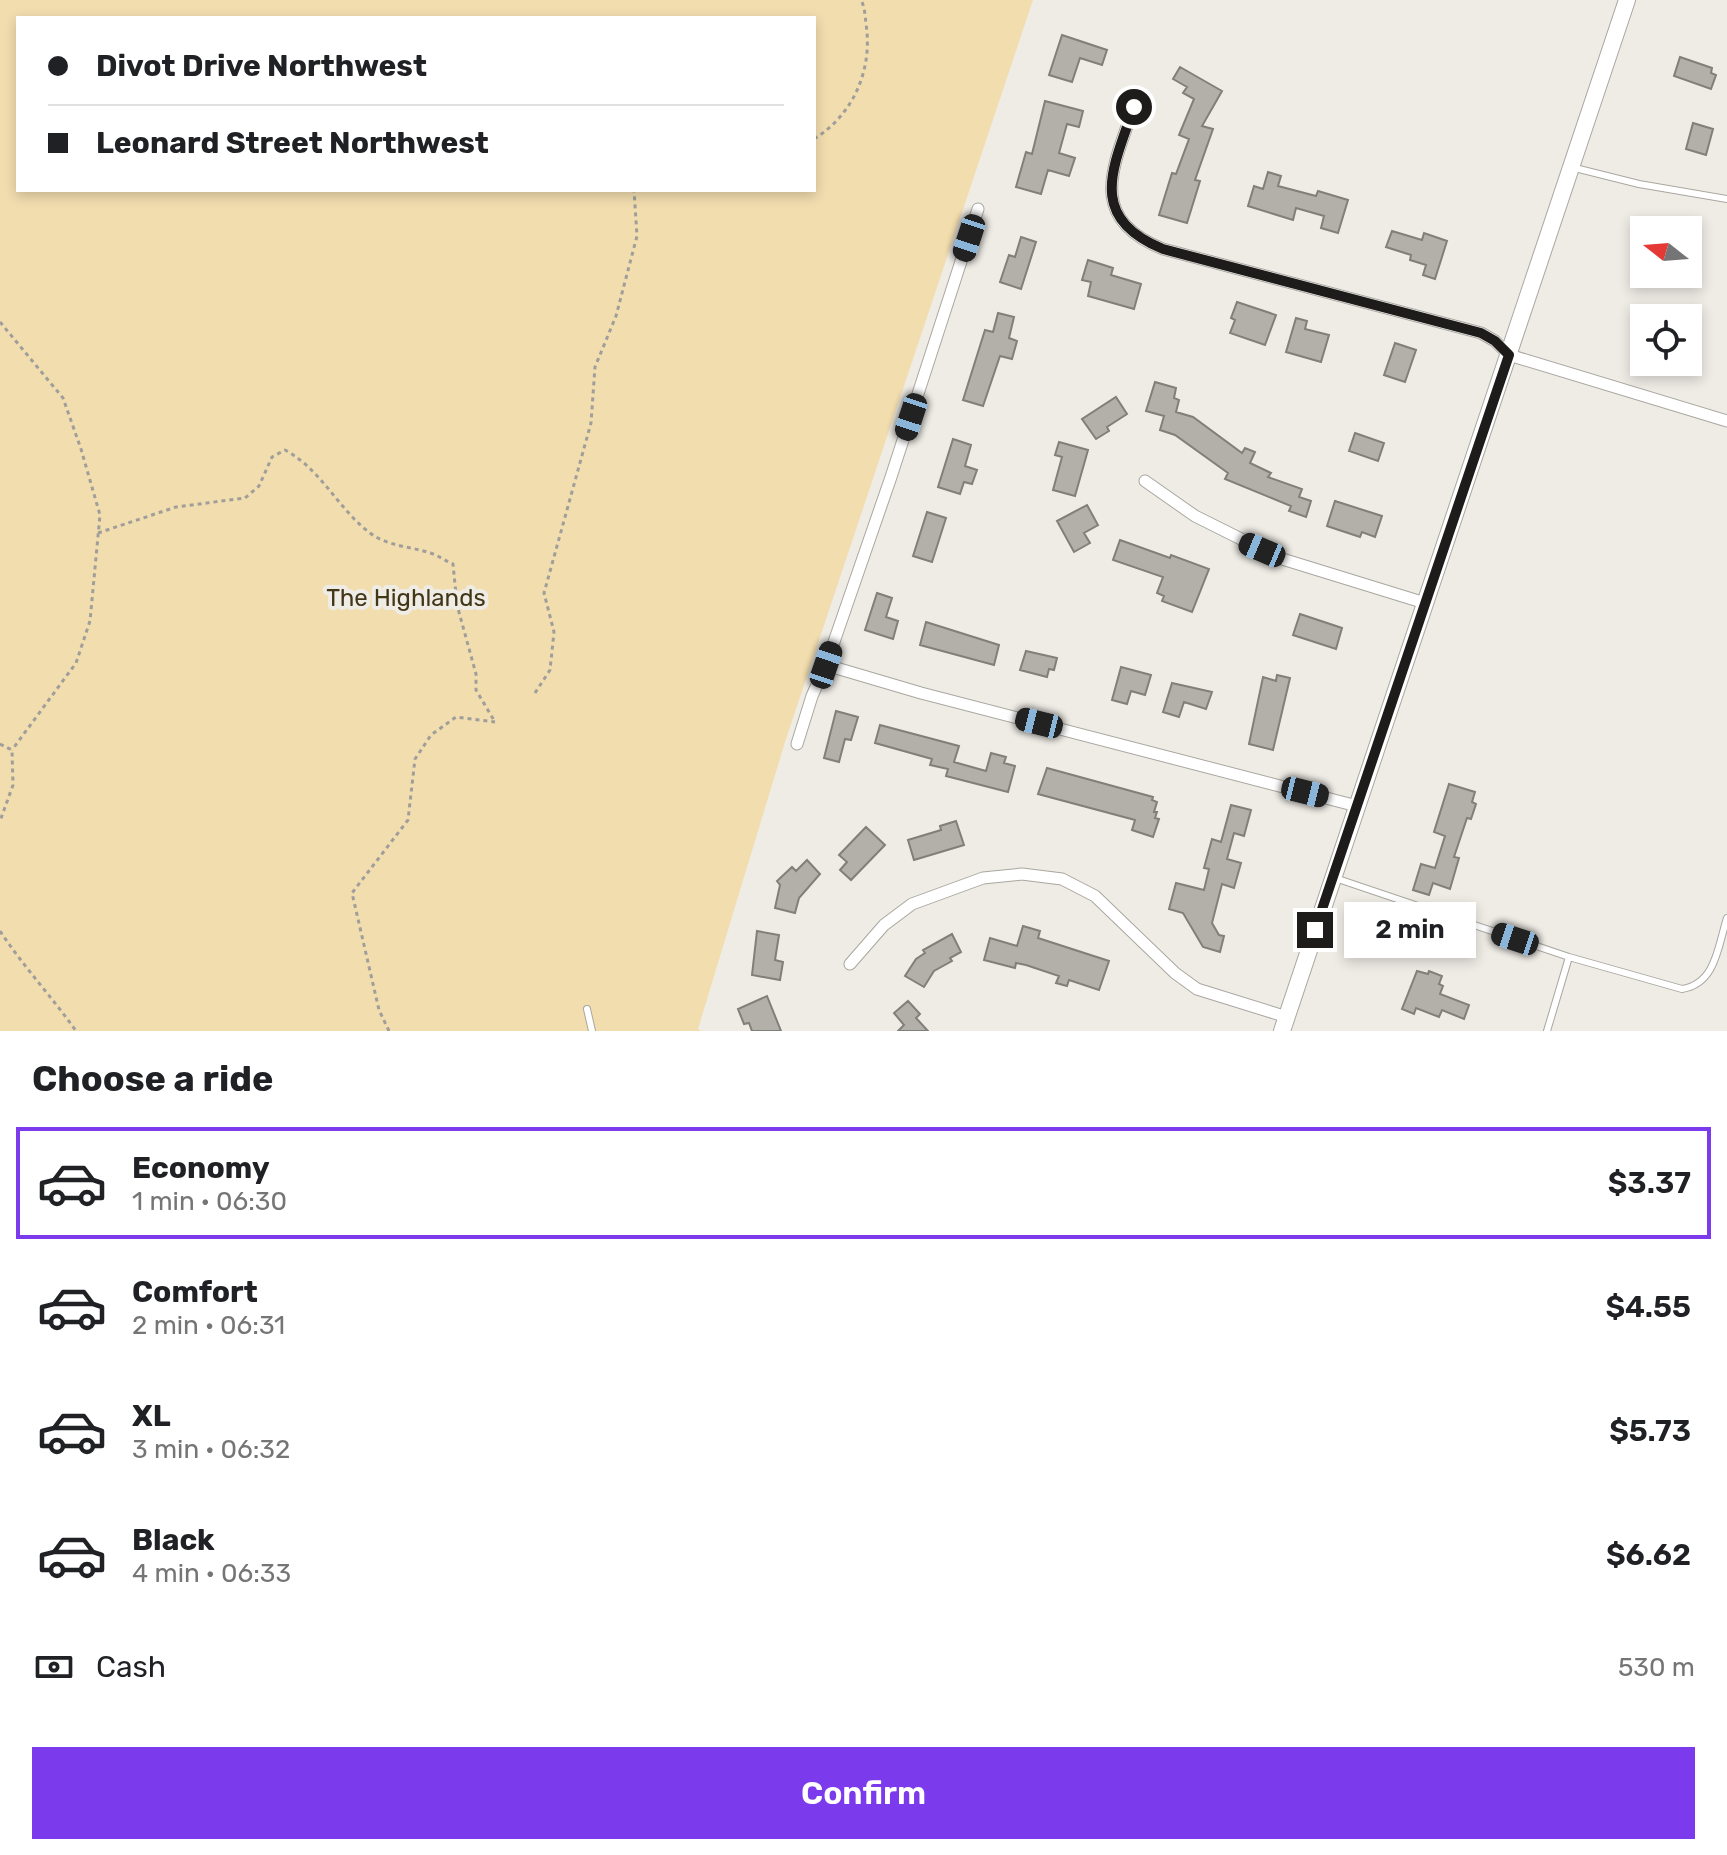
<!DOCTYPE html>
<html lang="en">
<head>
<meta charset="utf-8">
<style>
	:root { --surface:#fff; --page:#f2f2f2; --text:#202124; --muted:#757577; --line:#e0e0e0; --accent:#7c3aed }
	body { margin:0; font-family:Rubik,sans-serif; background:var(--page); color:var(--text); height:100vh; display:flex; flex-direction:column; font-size:30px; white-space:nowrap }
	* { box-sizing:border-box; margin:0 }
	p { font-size:26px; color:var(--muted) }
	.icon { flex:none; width:44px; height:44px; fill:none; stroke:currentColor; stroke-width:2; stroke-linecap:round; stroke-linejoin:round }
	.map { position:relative; height:1031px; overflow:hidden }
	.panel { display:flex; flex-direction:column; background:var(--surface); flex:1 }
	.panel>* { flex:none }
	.top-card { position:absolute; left:16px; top:16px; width:800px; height:176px; border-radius:0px; box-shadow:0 4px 12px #0003; display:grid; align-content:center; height:176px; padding:0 32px; background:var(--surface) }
	.needle { width:52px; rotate:287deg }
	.controls { position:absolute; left:1630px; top:216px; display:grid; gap:16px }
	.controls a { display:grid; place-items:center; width:72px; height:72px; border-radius:0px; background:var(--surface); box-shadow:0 4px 12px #0003; font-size:40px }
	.end { position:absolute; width:36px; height:36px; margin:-18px; border:10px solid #1d1c1a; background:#fff; box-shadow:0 0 0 4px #fff }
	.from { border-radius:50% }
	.bubble { position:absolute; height:56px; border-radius:0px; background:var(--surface); box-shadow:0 4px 12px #0003; font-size:26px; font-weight:600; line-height:56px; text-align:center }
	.car { position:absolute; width:24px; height:48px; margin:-24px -12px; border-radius:10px; box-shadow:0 0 6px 2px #0007; background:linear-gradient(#222 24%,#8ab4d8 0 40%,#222 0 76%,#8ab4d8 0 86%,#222 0) }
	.top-card b { display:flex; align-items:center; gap:28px; height:76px; font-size:30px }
	.top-card b+b { border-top:2px solid var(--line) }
	.top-card i { width:20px; height:20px; background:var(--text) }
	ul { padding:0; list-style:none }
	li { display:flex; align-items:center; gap:24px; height:112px; margin:0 16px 12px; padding:0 16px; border:4px solid transparent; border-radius:0px }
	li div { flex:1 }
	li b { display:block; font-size:30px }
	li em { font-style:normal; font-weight:600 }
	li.on { border-color:var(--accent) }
	li>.icon { width:72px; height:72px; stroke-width:1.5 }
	h2 { padding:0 32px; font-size:36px; line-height:96px }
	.pay { display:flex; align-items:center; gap:20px; height:88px; padding:0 32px; font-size:30px }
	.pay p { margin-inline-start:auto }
	.button { display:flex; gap:16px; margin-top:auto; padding:16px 32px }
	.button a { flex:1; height:92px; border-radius:0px; background:var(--accent); color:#fff; font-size:32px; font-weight:600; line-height:92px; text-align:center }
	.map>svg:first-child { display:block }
</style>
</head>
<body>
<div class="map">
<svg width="1727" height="1031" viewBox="0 0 1727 1031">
	<rect width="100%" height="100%" fill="#efece6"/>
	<path fill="#f2ddaf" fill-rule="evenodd" d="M0,0H1033L785,742L698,1029L701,1031H0ZM18,18H814V190H18Z"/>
	<path fill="#b3b0aa" stroke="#817f79" stroke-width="2" d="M1062,35L1107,50L1102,65L1080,58L1072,82L1049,75Z
		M1680,57L1712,68L1711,73L1716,75L1711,89L1674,76Z
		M1180,67L1222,91L1202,126L1213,129L1195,180L1200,181L1187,223L1159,215L1172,173L1176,174L1189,139L1179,135L1194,99L1183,93L1187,87L1173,79Z
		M1045,101L1083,111L1079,127L1067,124L1059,153L1075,158L1069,176L1048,170L1041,194L1016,187L1026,152L1032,154Z
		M1693,123L1713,129L1706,155L1686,149Z
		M1268,172L1281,176L1278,186L1316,196L1318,191L1348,200L1338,233L1321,228L1324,216L1296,208L1293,220L1248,206L1254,186L1263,189Z
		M1392,231L1422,240L1424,233L1447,241L1435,279L1423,275L1426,265L1410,260L1411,255L1386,247Z
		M1021,237L1036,242L1021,289L1000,282L1009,255L1015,257Z
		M1088,260L1113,268L1111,275L1141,284L1134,309L1088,296L1091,282L1082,280Z
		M1237,302L1276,315L1265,345L1230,333L1235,320L1231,318Z
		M998,313L1014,317L1009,338L1017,341L1012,359L1000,356L983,406L963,400L985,330L993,332Z
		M1296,318L1307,321L1305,329L1329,335L1321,362L1286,352Z
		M1395,343L1416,350L1405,382L1384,375Z
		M1155,382L1176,388L1174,398L1179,400L1176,412L1193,417L1242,453L1245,448L1255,452L1250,463L1271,473L1268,477L1302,489L1299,497L1311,501L1306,517L1289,511L1291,506L1225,479L1228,473L1175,435L1160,430L1164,416L1146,411Z
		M1116,397L1127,414L1107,427L1109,431L1096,439L1082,419Z
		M1355,433L1384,443L1378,461L1349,451Z
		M953,439L971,445L965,466L977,470L972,484L964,482L960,494L938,487Z
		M1059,442L1088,450L1075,496L1053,490L1062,457L1055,455Z
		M1335,501L1382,516L1375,537L1362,532L1360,537L1327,526Z
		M1087,505L1098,525L1084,533L1090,543L1074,552L1057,521Z
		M927,512L946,518L932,562L913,556Z
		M1120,540L1170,558L1171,555L1209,569L1192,612L1162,601L1164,596L1157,593L1163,577L1113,560Z
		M877,593L892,598L886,617L898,621L893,639L865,630Z
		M1300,614L1342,628L1336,649L1293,635Z
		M926,622L999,645L994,665L920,645Z
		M1026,651L1057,658L1054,670L1049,669L1047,677L1020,670Z
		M1121,667L1151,675L1145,695L1131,691L1127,704L1112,700Z
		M1277,675L1290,678L1273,750L1249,744L1263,677L1276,681Z
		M1172,683L1212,692L1206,709L1184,702L1179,717L1163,712Z
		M836,711L858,717L851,740L845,739L839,762L824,758Z
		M880,725L959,746L954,762L986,771L991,753L1006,757L1004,763L1015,766L1008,792L946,776L948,769L930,765L932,759L875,743Z
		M1047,768L1153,797L1152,800L1157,802L1154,812H1157L1155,818L1159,819L1153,837L1132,830L1135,820L1038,794Z
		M1449,784L1475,792L1472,802L1476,804L1471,819L1467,818L1454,857L1459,858L1450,889L1433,883L1429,895L1413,890L1421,864L1435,868L1445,836L1434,832Z
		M1231,805L1251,810L1244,836L1234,833L1227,859L1241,863L1234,888L1222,884L1212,923L1219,935L1224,936L1220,952L1203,947L1183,913L1169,909L1176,883L1204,890L1209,869L1204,868L1212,839L1221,842Z
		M956,821L964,845L914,860L908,840L941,830L940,826Z
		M866,827L885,845L851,880L840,870L847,862L839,855Z
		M807,860L820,874L799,898L795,913L775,908L780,885L777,881L792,867L796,871Z
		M1023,926L1040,931L1038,938L1109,961L1099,990L1069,980L1067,986L1056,983L1059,976L1026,965L1016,963L1015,968L984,960L990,938L1017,946Z
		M757,931L779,935L775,960L783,962L780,980L752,975Z
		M952,934L961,952L950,958L952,961L934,971L924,987L905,976L916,959L925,953L923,950Z
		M1417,971L1428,974L1429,971L1442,976L1439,984L1443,986L1440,994L1469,1005L1464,1019L1442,1010L1439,1017L1416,1008L1414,1014L1402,1009Z
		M767,996L781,1031H752L749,1023L744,1024L738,1009Z
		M908,1001L920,1014L916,1018L928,1031H898L904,1025L894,1013Z"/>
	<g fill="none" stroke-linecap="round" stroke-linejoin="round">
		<g stroke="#a9a7a0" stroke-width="8">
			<path id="lane" d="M1571,167L1639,184L1727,199
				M1335,878L1569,957L1682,989C1716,984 1718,946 1727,918
				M587,1009L592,1031
				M1547,1031L1569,957"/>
		</g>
		<g stroke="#a9a7a0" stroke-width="13">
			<path id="street" d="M1134,107C1113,167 1086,218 1163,249L1481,333L1495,341L1509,355L1727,421
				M1145,481L1195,516L1279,558L1425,603
				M826,665L921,693L1357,806
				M797,744L812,696L826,665L891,477L978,209
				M850,964L884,925L912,904L983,878L1022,874L1062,879L1095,896L1175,973L1197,989L1287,1017"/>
		</g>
		<g stroke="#a9a7a0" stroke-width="18">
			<path id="secondary" d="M1282,1031L1627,0"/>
		</g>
		<path stroke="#a09e9a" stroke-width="3" stroke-dasharray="4 4" stroke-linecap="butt" d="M814,139C853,115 873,70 866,24C865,16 865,7 861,0
			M0,322L63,398L81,449L100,515L90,621L76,663L12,750
			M98,533L176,507L245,498L259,486L272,457L285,450C322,470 338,509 370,533C389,547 410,546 430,553C438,555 445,561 453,564L457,605L476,674V690L495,722
			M535,693L550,670L554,632L544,593L591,423L595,367L616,316L637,236L634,190
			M0,744L12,750L13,785L0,821
			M0,931C23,966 52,997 76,1031
			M389,1031L379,1010L352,893L408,820L415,759L431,735L456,717L495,722"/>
		<use href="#lane" stroke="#fff" stroke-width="6"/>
		<use href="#street" stroke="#fff" stroke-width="11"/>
		<use href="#secondary" stroke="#fff" stroke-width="16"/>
	</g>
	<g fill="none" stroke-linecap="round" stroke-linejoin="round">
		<path stroke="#1d1c1a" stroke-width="10" d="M1134,107C1113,168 1086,217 1163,249L1481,333L1495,341L1509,355L1315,930"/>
	</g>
	<g text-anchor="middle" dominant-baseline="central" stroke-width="8" stroke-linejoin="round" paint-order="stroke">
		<g font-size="24" fill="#433617" stroke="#efece6">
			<text x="406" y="598">The Highlands</text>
		</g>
	</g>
</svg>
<div class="controls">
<a><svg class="needle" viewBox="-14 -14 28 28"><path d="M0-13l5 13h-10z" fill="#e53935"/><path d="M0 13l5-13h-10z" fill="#757577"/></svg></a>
<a><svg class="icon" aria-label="locate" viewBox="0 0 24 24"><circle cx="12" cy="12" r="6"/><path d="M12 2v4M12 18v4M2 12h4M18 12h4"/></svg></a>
</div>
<i class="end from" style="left:1134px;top:107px"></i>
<i class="end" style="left:1315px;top:930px"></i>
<div class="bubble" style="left:1344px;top:902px;width:132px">2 min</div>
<i class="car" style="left:969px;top:238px;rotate:198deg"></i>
<i class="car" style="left:911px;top:417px;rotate:198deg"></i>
<i class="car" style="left:1262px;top:550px;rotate:293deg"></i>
<i class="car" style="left:826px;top:665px;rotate:19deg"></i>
<i class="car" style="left:1039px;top:723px;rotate:284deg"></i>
<i class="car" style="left:1305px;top:792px;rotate:104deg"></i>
<i class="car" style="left:1515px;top:939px;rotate:288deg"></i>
<div class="top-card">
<b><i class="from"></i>Divot Drive Northwest</b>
<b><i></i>Leonard Street Northwest</b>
</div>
</div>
<section class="panel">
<h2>Choose a ride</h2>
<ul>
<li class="on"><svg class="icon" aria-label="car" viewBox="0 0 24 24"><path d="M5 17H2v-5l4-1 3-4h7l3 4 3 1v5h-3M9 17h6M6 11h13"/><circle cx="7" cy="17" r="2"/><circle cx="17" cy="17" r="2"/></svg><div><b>Economy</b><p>1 min · 06:30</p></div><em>$3.37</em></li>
<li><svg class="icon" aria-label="car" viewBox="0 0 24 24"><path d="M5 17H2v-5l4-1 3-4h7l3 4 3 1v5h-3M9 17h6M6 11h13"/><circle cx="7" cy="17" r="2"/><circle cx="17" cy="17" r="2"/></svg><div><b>Comfort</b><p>2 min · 06:31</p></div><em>$4.55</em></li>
<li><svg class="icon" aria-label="car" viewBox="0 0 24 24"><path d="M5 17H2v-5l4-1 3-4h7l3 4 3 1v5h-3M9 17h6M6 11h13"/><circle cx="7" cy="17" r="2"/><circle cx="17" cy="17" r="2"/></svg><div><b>XL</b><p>3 min · 06:32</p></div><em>$5.73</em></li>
<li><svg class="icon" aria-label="car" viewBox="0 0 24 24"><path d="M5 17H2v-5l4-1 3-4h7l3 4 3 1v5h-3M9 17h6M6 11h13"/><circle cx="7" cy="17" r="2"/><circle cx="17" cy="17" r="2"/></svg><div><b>Black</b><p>4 min · 06:33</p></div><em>$6.62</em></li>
</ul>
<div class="pay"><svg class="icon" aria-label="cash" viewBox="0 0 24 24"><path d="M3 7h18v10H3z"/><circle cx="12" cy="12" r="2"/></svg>Cash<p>530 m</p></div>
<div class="button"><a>Confirm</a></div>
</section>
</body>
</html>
